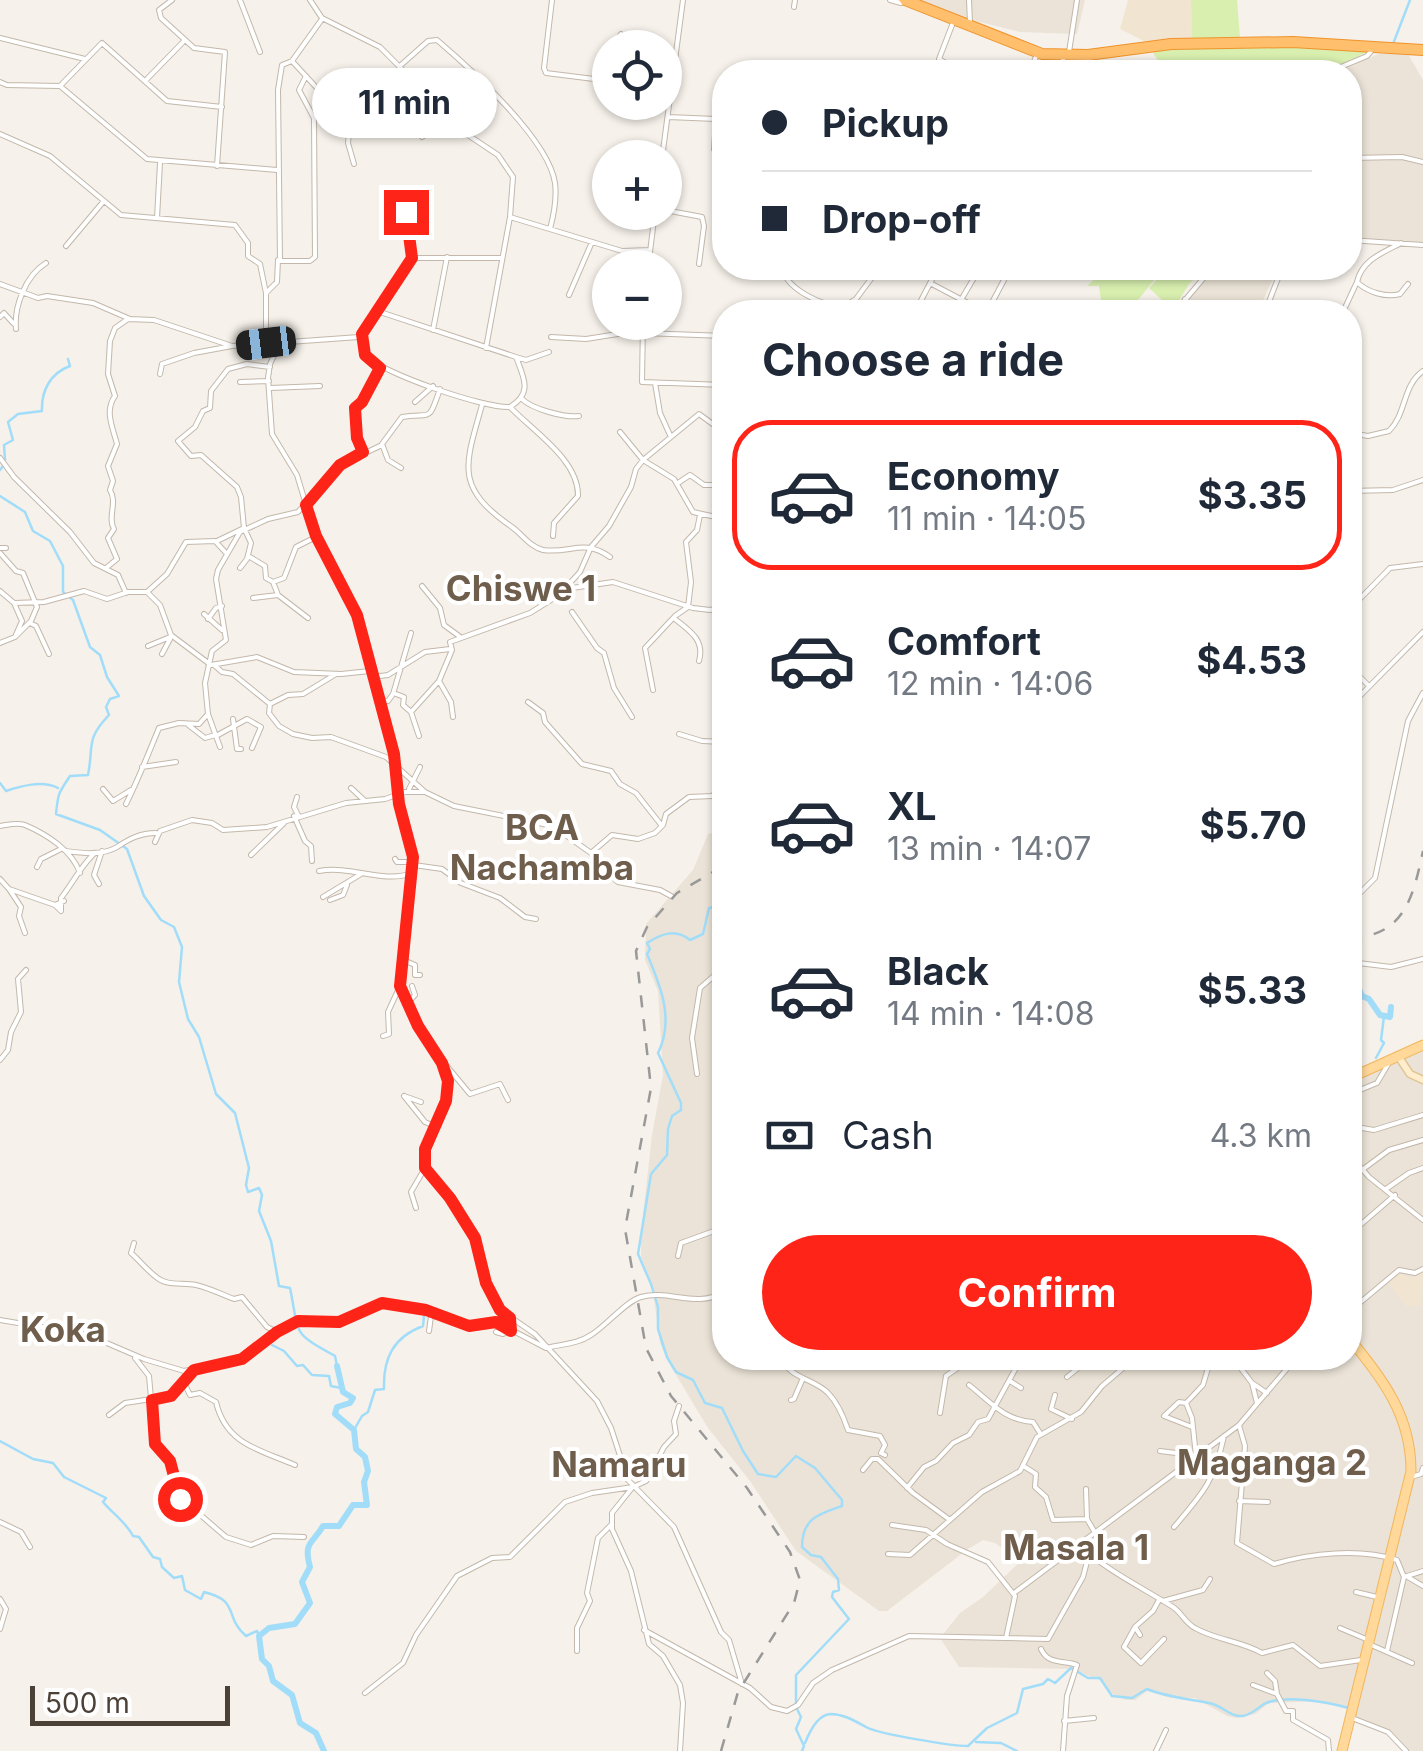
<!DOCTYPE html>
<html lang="en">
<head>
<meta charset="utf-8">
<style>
	:root { --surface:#fff; --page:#f6f6f7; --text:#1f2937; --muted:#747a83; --line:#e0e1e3; --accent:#ff2418 }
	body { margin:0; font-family:Inter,sans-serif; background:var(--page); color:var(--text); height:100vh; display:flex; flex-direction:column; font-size:38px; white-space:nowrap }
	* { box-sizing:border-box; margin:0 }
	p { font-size:32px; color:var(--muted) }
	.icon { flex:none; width:55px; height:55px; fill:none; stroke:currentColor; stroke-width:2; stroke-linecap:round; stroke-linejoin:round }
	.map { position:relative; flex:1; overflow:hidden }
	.side { position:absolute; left:712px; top:300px; width:650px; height:1070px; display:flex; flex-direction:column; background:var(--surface); border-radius:40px; box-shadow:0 2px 8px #0004 }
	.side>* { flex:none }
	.guide { position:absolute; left:712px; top:60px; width:650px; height:220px; border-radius:40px; box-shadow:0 2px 8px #0004; display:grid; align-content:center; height:220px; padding:0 50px; background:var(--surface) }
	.buttons { position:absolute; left:592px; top:30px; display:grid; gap:20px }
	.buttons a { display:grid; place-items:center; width:90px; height:90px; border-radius:50%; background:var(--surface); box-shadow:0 2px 8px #0004; font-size:50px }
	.scale { position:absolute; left:30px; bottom:25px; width:200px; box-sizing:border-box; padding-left:10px; border:5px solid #4c4137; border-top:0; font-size:28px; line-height:35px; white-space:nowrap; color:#4c4137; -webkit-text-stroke:8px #fff; paint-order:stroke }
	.end { position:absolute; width:45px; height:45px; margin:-22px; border:12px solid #ff2418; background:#fff; box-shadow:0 0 0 5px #fff }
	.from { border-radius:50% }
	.bubble { position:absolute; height:70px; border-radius:35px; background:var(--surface); box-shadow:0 2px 8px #0004; font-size:32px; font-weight:700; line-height:70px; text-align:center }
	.car { position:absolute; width:30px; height:60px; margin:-30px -15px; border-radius:12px; box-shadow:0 0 8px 2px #0007; background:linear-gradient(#222 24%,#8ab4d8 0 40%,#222 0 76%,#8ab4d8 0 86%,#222 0) }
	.guide b { display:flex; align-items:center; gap:35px; height:95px; font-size:38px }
	.guide b+b { border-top:2px solid var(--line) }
	.guide i { width:25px; height:25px; background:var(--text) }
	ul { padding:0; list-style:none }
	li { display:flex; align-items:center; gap:30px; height:150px; margin:0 20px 15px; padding:0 30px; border:5px solid transparent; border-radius:40px }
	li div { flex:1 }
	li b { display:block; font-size:38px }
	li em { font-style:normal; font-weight:700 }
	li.current { border-color:var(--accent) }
	li>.icon { width:90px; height:90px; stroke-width:1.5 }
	h2 { padding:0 50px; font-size:45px; line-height:120px }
	.pay { display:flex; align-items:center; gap:25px; height:110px; padding:0 50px; font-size:38px }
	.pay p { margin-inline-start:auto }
	.primary-button { display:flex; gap:20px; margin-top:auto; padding:20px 50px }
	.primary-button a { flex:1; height:115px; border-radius:60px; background:var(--accent); color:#fff; font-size:40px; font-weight:700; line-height:115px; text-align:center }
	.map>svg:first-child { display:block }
</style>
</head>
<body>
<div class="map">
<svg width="1423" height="1751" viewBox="0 0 1423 1751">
	<rect width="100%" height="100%" fill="#f6f1ea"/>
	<path fill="#ebe3d7" d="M891,0H1085L1077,34L1020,32Z
		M1378,54H1408L1423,80V246L1350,238V72H1339Z
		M1214,268H1278L1264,298L1261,312H1200L1189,297Z
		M712,833L725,841V1358H1350V1069L1365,1074L1423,1048V1751H1407L1384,1728L1355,1720L1348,1708L1320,1701L1269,1703L1255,1714L1237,1718L1227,1716L1195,1698H1171L1147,1691L1135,1700H1126L1110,1693L1102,1681L1071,1669L959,1667L940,1638L960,1613L983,1597L1021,1561L995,1543L983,1540L968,1549L887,1611H879L796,1551L750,1481L708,1428L667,1360L660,1343L652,1284L641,1257V1233L652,1135L663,1075L658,991L645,960L646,924L693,870L708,834Z"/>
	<path fill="#f1e5d2" d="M1128,0H1191L1192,39L1146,42L1120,29Z
		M1399,1272L1409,1278L1423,1272L1421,1305L1407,1307L1388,1283Z"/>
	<path fill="#d8efaf" d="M1191,0H1237L1240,38L1192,39Z
		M1234,46L1369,47V51L1327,72H1165L1152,51Z
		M1107,268H1165C1133,301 1141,313 1091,312L1090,307L1101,300L1099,286H1087Z
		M1168,268H1206L1189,284L1173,310L1149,288Z"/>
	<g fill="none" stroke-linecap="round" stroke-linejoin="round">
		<path stroke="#a1ddf9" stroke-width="2.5" d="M1393,44L1410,0
			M5,460L4,445L13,440L8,422L18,414L42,411C41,390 51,373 70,366L68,359
			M0,470L3,466
			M0,496L25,512L33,531L50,541L63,566V592L73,600L90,647L100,655L107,677L119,696L110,699L106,707L109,715C85,740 94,746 88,775L70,776C59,793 58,792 56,814L100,830L127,849L144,896L161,920L174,927L182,947L179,982L188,1019L199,1037L216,1094L235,1113L249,1168L246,1185L248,1192L259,1188L262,1195L259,1211L271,1241L279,1286L290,1288C300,1337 291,1331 335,1356L337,1366
			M0,783L6,791C21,786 42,780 58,788
			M725,905L709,908L703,934L690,940C675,928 661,934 647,943L650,949L647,954C660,985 675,1019 658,1053L681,1103V1110L672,1116L668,1129L667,1155L651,1174L638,1254L651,1284L658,1307V1329L667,1357L676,1372L693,1380L705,1403L722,1408L743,1451L758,1474L776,1477L796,1456L815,1468L842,1500V1506C819,1514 802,1518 802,1547L811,1555L821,1557L838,1579L839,1590L833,1592L832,1597L849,1619L796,1675V1707L801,1717L796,1729L804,1746L802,1751
			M1376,1058L1384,1043L1381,1040L1384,1016
			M272,1345L284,1351L297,1366L303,1365L312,1375L329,1376L331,1386L341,1388
			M354,1430L362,1416L368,1412L375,1390L384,1389C383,1357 394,1337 423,1326L424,1316
			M0,1441L33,1459L53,1463L64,1477L106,1498L103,1502C113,1514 126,1522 133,1536L139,1537L153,1557L160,1559L162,1567L174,1578L182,1576L185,1590L201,1599L204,1592C241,1601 223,1616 246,1636L257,1631L259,1636
			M976,1742L1001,1743L1017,1751
			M805,1743C809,1733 817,1715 830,1714C844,1714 855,1721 866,1727C878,1734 952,1746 968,1746L987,1728L1017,1713L1023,1689L1043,1684L1048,1679L1055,1683L1071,1668L1088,1678H1100L1112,1696L1132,1698L1147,1689C1167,1697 1188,1699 1209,1703C1222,1705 1229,1717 1243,1716C1253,1714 1256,1709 1264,1704C1284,1694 1327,1702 1349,1708"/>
		<path stroke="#a1ddf9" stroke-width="6" d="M1350,989L1358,987L1362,996L1369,999L1380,1015L1390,1017L1391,1007
			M324,1751L316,1733L300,1723L292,1695L273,1681L269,1666L262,1659L259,1636L269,1628L295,1624L310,1603L302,1582L310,1567C303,1541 313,1544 323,1526H339L353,1505H367L364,1482L368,1471L365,1457L356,1449L354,1430L335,1414L337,1407L350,1403L353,1398L343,1392L337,1366"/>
		<g stroke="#c3b8ab" stroke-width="6">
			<path id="street" d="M172,0L159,10L161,18L194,48L225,52L217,166
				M240,0L260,52
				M310,0L322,18L380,47L465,133L498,155L513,177L510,217L486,348
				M552,0L544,68L546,73L610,81
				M890,0L901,3
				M969,0L970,23
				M794,7L795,0
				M322,19L292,61L350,124L348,143L354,164
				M0,38L85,59
				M612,48L621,34
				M1069,52L1077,0
				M1062,56L1067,72
				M292,61L282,65L278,90L280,261H310L315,257L314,118L299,90L306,76
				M401,65L428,41L437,40C471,69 549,140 555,183C557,198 554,214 550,229
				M951,66L939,59L954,20
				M798,72L801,66L833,72
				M1030,72L1037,54
				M1329,72L1367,56L1373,49
				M146,80L185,40
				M603,81L610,51
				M0,82L7,85L60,86L147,159L277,170
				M60,86L102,43L167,101L222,107
				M668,117L716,119L714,149
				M0,134L50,156L121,215L235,225L248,243V256L260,264L266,293V343
				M422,137L436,128L443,110
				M662,158L683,0
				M1350,158L1402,157L1423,162
				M665,210L702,217L704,226L699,264
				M510,217L622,251L650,250
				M157,218L160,163
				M1350,240L1423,245
				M1401,243C1382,253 1362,260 1357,282C1367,292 1386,298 1400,294L1408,284
				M66,246L103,202
				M412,258H502
				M648,268L655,212
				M783,268C785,289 823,306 843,307L856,299L879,268
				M864,268L874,274
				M930,283L985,312
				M0,284L38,298L47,296L93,303L130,319
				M266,293L277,282L278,260
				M569,295L592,242
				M1185,299L1197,312
				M961,300L978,271
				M377,311L516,357C524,378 533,393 510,407C486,409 381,373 365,355L362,334L412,258L406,212
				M818,312L823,303
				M915,312L938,268
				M987,312L1004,280
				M1175,312L1212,268
				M1265,312L1282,268
				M1343,312L1356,284
				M0,317L4,313L14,324
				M643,322L642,382L725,385
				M618,323L627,332
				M16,329C14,307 25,276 46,263
				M433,330L447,257
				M643,333L725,336
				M551,337L586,339L643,330
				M281,341L270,364L268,378L272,434L297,475L314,531L355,610L394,754L399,804L413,857L400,986L420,1030L437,1056L448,1081L446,1101L425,1149V1168L448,1194L475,1238L486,1283L500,1310L535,1334L597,1401L611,1428L628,1480L674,1527L721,1632L729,1640L742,1684
				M516,357L526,360L549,352
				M160,374L162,364L194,353L232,346
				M240,382L269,381
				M655,383L660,413L670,435
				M270,388L320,386
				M367,397L366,391L380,368
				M522,399C532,409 565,418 579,416
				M415,402L433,386
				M482,405C465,466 454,487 512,527C522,534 530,547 543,550C571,554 583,538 610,557
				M510,407C533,431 579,460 578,496L554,523L553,536
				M725,433L699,414L643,460L674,479L693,512L725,519
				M1350,433L1368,436L1389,431C1407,413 1402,386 1423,371
				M363,452L354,419L355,409L367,395
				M0,458L14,477L70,532L94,563L118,575L126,593
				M401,468L388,460L382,444L402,417C432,412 428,424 440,389
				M678,483L690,475L704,485H725
				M1350,491L1393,490L1423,480
				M217,541L244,528
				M0,548H6
				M0,553L16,571L23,573L37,607L31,621L16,636
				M250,557L265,566L266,578L273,582L284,578L296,547L316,537
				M106,568L117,559L108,538L114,529C107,517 118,503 110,490L113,481L108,466L117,444C113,428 104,411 115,396L108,374L110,341L115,328L128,319L154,320L232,346L359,337
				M240,568L247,559L251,543L244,528L241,497L237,487L201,455L191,456L178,441L195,427L203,411L210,408L211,391L228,369L247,364L270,367
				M422,586L440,608L444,625L459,636
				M565,589L613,582L693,608L710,610L725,607
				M0,591L14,603L22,621L15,637L0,643
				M147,592L160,605L171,635L211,665L257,657L294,672L341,674L370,671
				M278,595L308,618
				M253,598L278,595L273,582
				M14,603L44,602L84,591L107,599L128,592H147L167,574L186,542L215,541L227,554
				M1350,609L1390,568L1423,564
				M572,612L597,648L604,653L614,688L632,717
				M204,614L222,630
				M208,619L216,608L222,606
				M675,619C690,631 705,640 699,661
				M30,623L36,626L49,654
				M148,646L170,637
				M162,654L170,639
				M214,665L222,672L233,674L270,704
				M1350,667L1369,686
				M336,674L303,694L288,695L270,704L269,713L279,726L293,734L312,738L331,737L386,757L425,792L454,806L553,826L591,853L601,867L618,882L660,890L671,896
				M372,677L388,675L425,652L450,649
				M653,690L645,648L675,616L688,607L691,582L686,542L697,530L700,515
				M396,694L404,697L403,705L411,712L439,681
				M380,701H388L393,694L411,633
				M528,702L543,713L545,722L582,764L611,771L620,784L636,793L662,826
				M1350,706L1423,632
				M411,712L419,736
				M208,714L216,736L247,719L261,727L252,748
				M453,717L451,702L439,681L452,650L450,642L530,613L559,595L580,572L591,547L609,526L631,487L636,469L643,460L620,432
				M233,719L237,749H241
				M187,724L205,738L215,735
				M679,734L702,741L725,742
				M216,736L220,747
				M142,767L176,762
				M351,788L365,801
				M103,789L113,801L131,790
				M409,789L420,767
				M297,797L294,807L298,815
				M126,804C139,778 149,752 159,728L179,723L199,724L208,714L205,683L212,651L226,640L216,579L218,570L240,532L268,519L298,512L340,465L382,445
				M294,816L305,841L311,846L312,861
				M0,826C8,825 17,822 25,825C46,834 72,850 80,873
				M155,842L160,831L192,820L212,823L223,830L267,827L346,803L385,799L405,792H425
				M66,851C81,853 102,856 117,847C129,839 140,833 156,833
				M591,853L612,835L638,839L655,833L663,825L666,814L689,797L712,796L725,784
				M251,855L284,823
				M395,859L397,862H414
				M414,865L442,869L461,883L500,898L525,917L536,919
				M37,867L41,859L61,849
				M319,871C353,865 381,884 413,873
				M0,879L9,889L55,905L64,901
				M99,884L94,875L102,851
				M9,889L21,907L19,916L25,933
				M323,897L361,874
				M330,900L343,895L347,885
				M1350,903L1375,878L1408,721L1423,693
				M55,905L61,911V898C73,883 82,864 95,853
				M401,959L415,965V975H420
				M1350,962L1391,967L1423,959
				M408,1003L415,995L412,986
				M383,1036L389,1034L388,1012L400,986
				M441,1059L470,1094L500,1084L508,1100
				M0,1060L8,1050L11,1032L21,1012L18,979L26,970
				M697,1074L692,1038L700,988L715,975L725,974
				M1350,1094L1377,1083L1390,1061
				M404,1096L425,1122L434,1126
				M404,1096L421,1102
				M1350,1126L1374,1130L1423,1115
				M1350,1155L1369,1177L1423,1220
				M1362,1170L1389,1150L1423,1140
				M1386,1189L1409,1173L1423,1168
				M416,1208L411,1192L425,1168
				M1350,1229L1359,1226L1395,1195
				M134,1243L131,1253C139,1260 147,1270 155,1276C167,1287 182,1282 196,1285C209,1288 221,1294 234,1299L242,1297L267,1327L277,1332
				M678,1256L681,1243L725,1227
				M1350,1257L1356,1228
				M1350,1311L1399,1270L1415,1273L1423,1269
				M429,1312L431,1316L429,1331
				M0,1320L88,1335L144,1359L184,1371L242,1359L277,1332L298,1321H339L387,1302L426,1310L469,1326L496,1322L546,1348C562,1344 578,1344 591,1335C606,1326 626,1301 641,1297C670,1289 694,1309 725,1292
				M496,1332L503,1334L511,1331L510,1318
				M135,1358L149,1376L155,1444L170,1461L180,1499H193L200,1507L197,1512L226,1537L251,1545L273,1536L304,1537
				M764,1358L768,1360L765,1366
				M782,1358C788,1378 815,1379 828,1393C838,1403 844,1418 848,1430L880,1436L885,1445L881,1453L885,1455
				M1233,1358L1252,1383L1267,1393
				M1067,1377L1077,1369L1079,1358
				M183,1381L190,1395L200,1393L216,1402C226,1445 261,1450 295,1465
				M1010,1381L1021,1388
				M1252,1383L1257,1403
				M969,1385C992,1403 1004,1420 1033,1422L1040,1433
				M1055,1395L1051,1409L1072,1419
				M791,1400L794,1399L803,1378
				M1186,1403L1192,1418L1196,1456
				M940,1413L946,1376L959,1367L985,1358
				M109,1415L125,1403L171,1396L190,1373
				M1239,1425L1245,1446L1237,1543L1274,1564C1311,1553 1360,1548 1397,1560L1404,1577L1387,1651
				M1192,1427L1164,1416L1179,1402L1186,1403L1203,1385L1211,1358
				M1160,1451L1176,1453L1191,1461
				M1025,1467L1036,1474L1035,1487L1046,1497L1053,1520L1087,1519
				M1218,1469L1242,1463
				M863,1470L872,1459H878L913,1493L950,1520
				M1411,1477L1421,1474L1423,1468
				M632,1488L612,1513V1529L631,1571L649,1644L663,1656L680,1685L683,1703L680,1751
				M907,1488L924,1467L936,1461L953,1443L969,1435L978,1422L988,1419L1017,1366L1029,1358
				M1086,1489L1087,1519L1094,1531
				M1239,1501L1268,1502
				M0,1522L21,1532L30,1547
				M892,1525L926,1530L947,1544L988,1562L1015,1596L1006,1638
				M1174,1527C1203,1493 1214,1482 1224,1436
				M1080,1546C1108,1571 1141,1587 1173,1607C1182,1613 1185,1623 1195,1628C1216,1640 1241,1641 1262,1653L1293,1645L1320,1666L1361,1660
				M888,1554L910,1555L982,1492L1020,1471L1037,1437L1081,1412L1102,1386L1135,1358
				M1406,1576L1423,1586
				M1404,1577L1423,1571
				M1356,1592L1377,1597
				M1014,1593L1239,1425L1296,1358
				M0,1599L6,1609L0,1629
				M1163,1601L1203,1590L1210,1579
				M1135,1627L1124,1647L1141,1663L1164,1639
				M1340,1628L1366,1639
				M644,1630L750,1688L771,1707L787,1711L798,1705L813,1683L832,1670L909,1636L1048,1639L1083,1577L1089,1554
				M1140,1635L1135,1627L1153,1611L1159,1600
				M1369,1644L1412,1663
				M1041,1649C1048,1665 1064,1660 1077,1665L1067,1696L1063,1751
				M577,1651V1628L590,1601L587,1593L598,1538L611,1525
				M1267,1673L1275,1681L1277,1694
				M1253,1685L1277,1694L1286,1711H1293V1720L1328,1740L1329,1751
				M365,1693L403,1663L416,1635L457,1576L492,1558L510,1557L565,1502L592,1493L633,1487L646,1481L664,1447L676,1434L674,1421L679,1406
				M1352,1718L1388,1732L1406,1751
				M1064,1721L1094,1718
				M1156,1751L1166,1730"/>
		</g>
		<g stroke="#dec497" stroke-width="9">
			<path id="secondary" d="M1398,1056L1410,1074L1423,1080"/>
		</g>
		<g stroke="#f1b65d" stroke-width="11">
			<path id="primary" d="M1350,1078L1423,1045
				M1342,1751L1411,1471C1411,1415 1383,1380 1350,1339"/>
		</g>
		<g stroke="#ef932b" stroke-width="12">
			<path id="highway" d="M905,0L1042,54L1088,55L1171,44L1293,42L1423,50"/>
		</g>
		<use href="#street" stroke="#fff" stroke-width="4"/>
		<use href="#secondary" stroke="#ffedcb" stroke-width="6"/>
		<use href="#primary" stroke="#ffd89a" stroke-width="9"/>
		<use href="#highway" stroke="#ffbf6c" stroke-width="10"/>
		<path stroke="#999" stroke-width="2.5" stroke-dasharray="12 12" stroke-linecap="butt" d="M1350,938C1405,936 1413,897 1423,851
			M721,1751L738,1692L794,1603L800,1580L790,1552L747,1488L671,1396L646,1348L625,1229L651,1088L636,951L647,927L677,893L725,865"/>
	</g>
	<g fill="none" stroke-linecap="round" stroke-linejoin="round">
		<path stroke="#ff2418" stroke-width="12" d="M180,1499L170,1461L155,1444L152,1400L171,1396L194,1370L242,1359L277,1332L298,1321L339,1322L382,1303L426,1310L469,1326L496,1322L511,1331L510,1318L500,1310L486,1283L475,1238L450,1198L425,1168V1149L446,1101L448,1081L442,1063L418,1026L400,986L413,857L399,804L394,754L357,615L316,536L306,505L340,465L363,452L357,438L355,408L362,402L380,368L365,355L362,334L412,258L406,212"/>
	</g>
	<g text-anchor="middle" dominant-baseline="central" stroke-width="8" stroke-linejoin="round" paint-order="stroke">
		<g font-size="35" font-weight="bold" fill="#705e4d" stroke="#fff">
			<text x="521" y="588">Chiswe 1</text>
			<text x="542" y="827">BCA<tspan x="542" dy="40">Nachamba</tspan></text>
			<text x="63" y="1329">Koka</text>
			<text x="1272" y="1462">Maganga 2</text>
			<text x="619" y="1464">Namaru</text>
			<text x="1076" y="1547">Masala 1</text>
		</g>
	</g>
</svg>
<div class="buttons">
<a><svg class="icon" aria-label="locate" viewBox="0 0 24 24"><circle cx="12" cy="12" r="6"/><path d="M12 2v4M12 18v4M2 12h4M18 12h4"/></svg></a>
<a>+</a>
<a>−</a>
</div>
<div class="scale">500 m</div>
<i class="end from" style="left:180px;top:1499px"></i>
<i class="end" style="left:406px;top:212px"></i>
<div class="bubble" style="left:312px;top:68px;width:185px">11 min</div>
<i class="car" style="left:266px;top:343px;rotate:263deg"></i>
<div class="guide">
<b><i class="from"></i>Pickup</b>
<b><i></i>Drop-off</b>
</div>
<section class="side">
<h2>Choose a ride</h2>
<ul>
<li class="current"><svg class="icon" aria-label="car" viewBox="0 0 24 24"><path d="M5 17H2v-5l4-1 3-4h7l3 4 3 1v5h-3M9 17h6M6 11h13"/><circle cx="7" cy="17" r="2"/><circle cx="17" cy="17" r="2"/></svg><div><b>Economy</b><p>11 min · 14:05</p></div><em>$3.35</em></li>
<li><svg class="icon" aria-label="car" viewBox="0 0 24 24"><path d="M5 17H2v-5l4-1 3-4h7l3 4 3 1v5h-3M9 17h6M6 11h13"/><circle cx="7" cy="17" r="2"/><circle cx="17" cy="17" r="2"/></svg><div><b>Comfort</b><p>12 min · 14:06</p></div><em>$4.53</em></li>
<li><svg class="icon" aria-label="car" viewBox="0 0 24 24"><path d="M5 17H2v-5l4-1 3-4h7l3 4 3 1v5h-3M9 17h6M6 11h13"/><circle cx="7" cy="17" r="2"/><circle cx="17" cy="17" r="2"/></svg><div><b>XL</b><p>13 min · 14:07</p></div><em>$5.70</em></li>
<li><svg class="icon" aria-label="car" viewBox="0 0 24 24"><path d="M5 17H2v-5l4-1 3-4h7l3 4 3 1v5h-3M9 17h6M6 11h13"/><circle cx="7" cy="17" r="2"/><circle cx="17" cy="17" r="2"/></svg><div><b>Black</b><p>14 min · 14:08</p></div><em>$5.33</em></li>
</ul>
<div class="pay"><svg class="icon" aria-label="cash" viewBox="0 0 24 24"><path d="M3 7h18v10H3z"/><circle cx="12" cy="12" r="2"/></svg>Cash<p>4.3 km</p></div>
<div class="primary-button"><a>Confirm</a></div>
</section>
</div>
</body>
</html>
